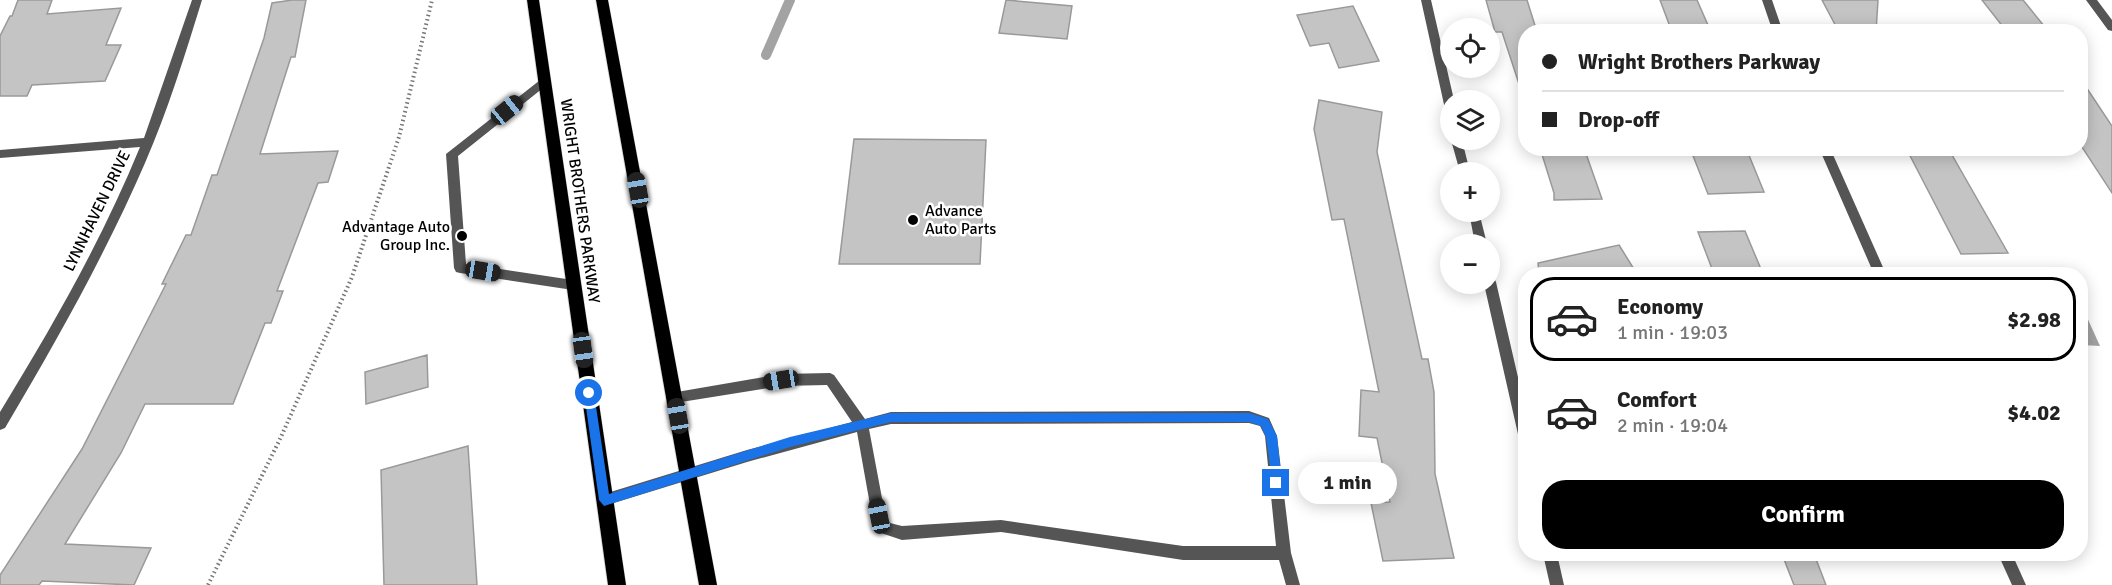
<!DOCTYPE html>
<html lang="en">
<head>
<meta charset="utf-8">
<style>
	:root { --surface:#fff; --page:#f6f6f6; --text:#222; --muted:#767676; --line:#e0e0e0; --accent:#000 }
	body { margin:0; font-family:Signika,sans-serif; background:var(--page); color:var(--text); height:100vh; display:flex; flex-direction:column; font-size:22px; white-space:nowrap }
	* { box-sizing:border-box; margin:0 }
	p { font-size:20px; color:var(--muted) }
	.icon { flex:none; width:33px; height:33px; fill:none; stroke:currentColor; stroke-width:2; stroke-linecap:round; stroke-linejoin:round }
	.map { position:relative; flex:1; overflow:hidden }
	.side { position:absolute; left:1518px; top:267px; width:570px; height:294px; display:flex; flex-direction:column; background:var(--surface); border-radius:24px; box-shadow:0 3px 15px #0003 }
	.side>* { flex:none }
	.hud { position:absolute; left:1518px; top:24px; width:570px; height:132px; border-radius:24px; box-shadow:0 3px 15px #0003; display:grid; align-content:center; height:132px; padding:0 24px; background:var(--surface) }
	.controls { position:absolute; left:1440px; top:18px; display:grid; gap:12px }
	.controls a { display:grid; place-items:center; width:60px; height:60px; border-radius:50%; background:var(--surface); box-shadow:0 3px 15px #0003; font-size:30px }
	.end { position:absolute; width:27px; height:27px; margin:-14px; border:8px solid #1a73e8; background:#fff; box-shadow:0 0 0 3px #fff }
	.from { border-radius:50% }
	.bubble { position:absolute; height:42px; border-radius:21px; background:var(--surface); box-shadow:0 3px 15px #0003; font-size:20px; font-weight:800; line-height:42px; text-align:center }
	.car { position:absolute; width:18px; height:36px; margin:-18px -9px; border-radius:8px; box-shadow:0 0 4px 2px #0007; background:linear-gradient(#222 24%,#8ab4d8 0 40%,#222 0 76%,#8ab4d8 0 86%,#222 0) }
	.hud b { display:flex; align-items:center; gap:21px; height:57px; font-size:22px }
	.hud b+b { border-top:2px solid var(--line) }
	.hud i { width:15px; height:15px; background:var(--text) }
	ul { padding:10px 0 0; list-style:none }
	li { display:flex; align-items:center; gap:18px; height:84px; margin:0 12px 9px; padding:0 12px; border:3px solid transparent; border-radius:24px }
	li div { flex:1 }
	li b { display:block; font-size:22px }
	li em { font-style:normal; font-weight:800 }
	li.on { border-color:var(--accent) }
	li>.icon { width:54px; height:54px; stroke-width:1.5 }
	.cta { display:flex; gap:12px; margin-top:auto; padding:12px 24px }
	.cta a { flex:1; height:69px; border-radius:24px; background:var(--accent); color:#fff; font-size:24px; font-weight:800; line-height:69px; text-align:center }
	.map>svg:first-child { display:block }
</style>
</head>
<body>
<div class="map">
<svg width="2112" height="585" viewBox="0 0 2112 585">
	<rect width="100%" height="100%" fill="#fff"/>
	<path fill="#a3a3a3" d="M2080,304H2081L2100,346L2081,345Z"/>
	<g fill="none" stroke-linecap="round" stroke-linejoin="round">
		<path stroke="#a3a3a3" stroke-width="10" d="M766,55L790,0"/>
	</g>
	<path fill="#c4c4c4" stroke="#999" stroke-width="1.5" d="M18,0H52L47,14L121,8L106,45H121L105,81L32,85L27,96H0V36L10,16H12Z
		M292,0H306L295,57H291L260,154L338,151L328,182L318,183L277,291H283L271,323H265L233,404H145L121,453L65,544L151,548L134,585L42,581L39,585H0V575L82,449L166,284H162L186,235H191L212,175H217L264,38L272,3Z
		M1006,0L1072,6L1067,39L999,33Z
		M1486,0H1527L1537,32H1526V86L1520,87L1502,32H1495Z
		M1660,0H1697L1711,32H1672Z
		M1822,0H1878L1876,32H1839Z
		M1982,0H2023L2049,32H2007Z
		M1353,6L1379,61L1339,68L1329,43L1310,46L1297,15Z
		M2080,78L2112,126V193L2080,144Z
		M1319,100L1382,112L1377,152L1422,359H1428L1434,392L1435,474L1454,558L1383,561L1371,503L1390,502L1377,438L1359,436L1361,390L1379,392L1344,219L1332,220L1314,129Z
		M854,139L986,140L980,264H839Z
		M1540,148H1584L1602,199L1554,200V193Z
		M1690,148H1746L1764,192L1708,194Z
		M1906,148H1948L2008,253L1961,254Z
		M1745,231L1763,274H1714L1698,232Z
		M1619,245L1637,274H1539L1538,263Z
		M427,355L428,387L366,404L365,372Z
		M468,446L477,585H384L381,470Z
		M1782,554H1814L1826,585H1794Z"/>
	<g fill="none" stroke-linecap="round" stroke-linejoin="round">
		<g stroke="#dbdbdb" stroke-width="1">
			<path id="primary" d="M527,0H539L626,585H608Z
				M596,0H608L717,585H699Z"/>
		</g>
		<path stroke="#777" stroke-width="4" stroke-dasharray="1.5 3" stroke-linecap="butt" d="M208,585L281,437L352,277L399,137L432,0"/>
		<path fill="#555" fill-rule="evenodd" d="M544,77L549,81L548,84L458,156L466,264L573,280L577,281L579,285L577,289L573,290L460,273L456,272L454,268L446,154Z
			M830,373L834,375L865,419L891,412L1249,411L1269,418L1277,436L1291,553L1300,585H1286L1279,560H1183L1001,532L902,540L881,533L872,516L857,432L747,462L604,506L599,504L597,500L599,496L604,494L747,450L852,422L827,385L781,386L675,403L671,401L669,397L671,393L781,374ZM1249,423L1260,426L1265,436L1276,546H1183L1001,520L902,526L890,523L885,514L869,429L891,424Z"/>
		<path fill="#555" fill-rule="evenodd" d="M192,0H202C185,55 168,110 145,163C105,255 56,342 5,428L0,430V412C52,327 102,240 140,147L0,158V150L144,138Z
			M1421,0H1431L1454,100H1450V113L1445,109Z
			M1762,0H1772L1783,32H1773Z
			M2086,0H2097L2112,20V31L2108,30Z
			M1451,140H1462L1470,172H1460Z
			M1819,148H1830L1886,274H1874Z
			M1469,212H1479L1487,244H1475Z
			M1490,277L1494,278L1496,282L1526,412V449L1521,447L1520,443L1484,284H1490Z
			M1543,554H1557L1564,585H1550Z
			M1998,554H2012L2026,585H2012Z"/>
		<use href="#primary" fill="#000" fill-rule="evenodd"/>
	</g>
	<path fill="#1a73e8" d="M589,388L594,393L609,494L790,437L891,413H1249L1268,419L1277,436L1282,483L1276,488L1273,487L1266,437L1261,426L1249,422H891L790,447L604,506L599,500L584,393Z"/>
	<g fill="#000" stroke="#fff" stroke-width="2">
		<circle cx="913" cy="220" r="6"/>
		<circle cx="462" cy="236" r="6"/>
	</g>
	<g text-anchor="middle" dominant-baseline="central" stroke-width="5" stroke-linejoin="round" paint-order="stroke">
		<g font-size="16" fill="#000" stroke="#fff">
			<text transform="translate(580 201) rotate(82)">WRIGHT BROTHERS PARKWAY</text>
			<text transform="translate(97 211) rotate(-64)">LYNNHAVEN DRIVE</text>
		</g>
		<g font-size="16" fill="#000" stroke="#fff" text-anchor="start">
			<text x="925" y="211">Advance<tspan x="925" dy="18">Auto Parts</tspan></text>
			<text x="450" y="227" text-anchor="end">Advantage Auto<tspan x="450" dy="18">Group Inc.</tspan></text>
		</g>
	</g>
</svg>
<div class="controls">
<a><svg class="icon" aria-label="locate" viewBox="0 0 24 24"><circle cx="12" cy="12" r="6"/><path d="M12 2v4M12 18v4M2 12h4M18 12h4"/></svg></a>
<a><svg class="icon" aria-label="layers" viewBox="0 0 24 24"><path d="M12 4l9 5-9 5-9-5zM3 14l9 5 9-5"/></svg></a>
<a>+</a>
<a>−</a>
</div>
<i class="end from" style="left:589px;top:393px"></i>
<i class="end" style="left:1276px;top:483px"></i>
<div class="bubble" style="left:1298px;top:462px;width:99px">1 min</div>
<i class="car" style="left:507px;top:110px;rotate:51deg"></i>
<i class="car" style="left:638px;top:190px;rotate:350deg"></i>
<i class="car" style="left:483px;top:271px;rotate:99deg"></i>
<i class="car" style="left:583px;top:350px;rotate:172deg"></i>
<i class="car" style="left:781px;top:380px;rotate:261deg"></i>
<i class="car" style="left:678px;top:416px;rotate:350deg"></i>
<i class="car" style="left:879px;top:516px;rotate:349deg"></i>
<div class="hud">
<b><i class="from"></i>Wright Brothers Parkway</b>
<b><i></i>Drop-off</b>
</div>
<section class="side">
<ul>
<li class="on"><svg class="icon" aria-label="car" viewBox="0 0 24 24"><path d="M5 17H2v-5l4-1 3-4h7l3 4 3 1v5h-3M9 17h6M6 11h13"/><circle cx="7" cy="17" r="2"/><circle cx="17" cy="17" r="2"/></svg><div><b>Economy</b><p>1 min · 19:03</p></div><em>$2.98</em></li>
<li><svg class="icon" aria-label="car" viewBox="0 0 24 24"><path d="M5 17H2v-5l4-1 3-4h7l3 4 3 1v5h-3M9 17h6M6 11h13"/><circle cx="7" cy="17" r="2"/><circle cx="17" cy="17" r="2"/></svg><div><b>Comfort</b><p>2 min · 19:04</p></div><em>$4.02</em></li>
</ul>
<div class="cta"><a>Confirm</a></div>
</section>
</div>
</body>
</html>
